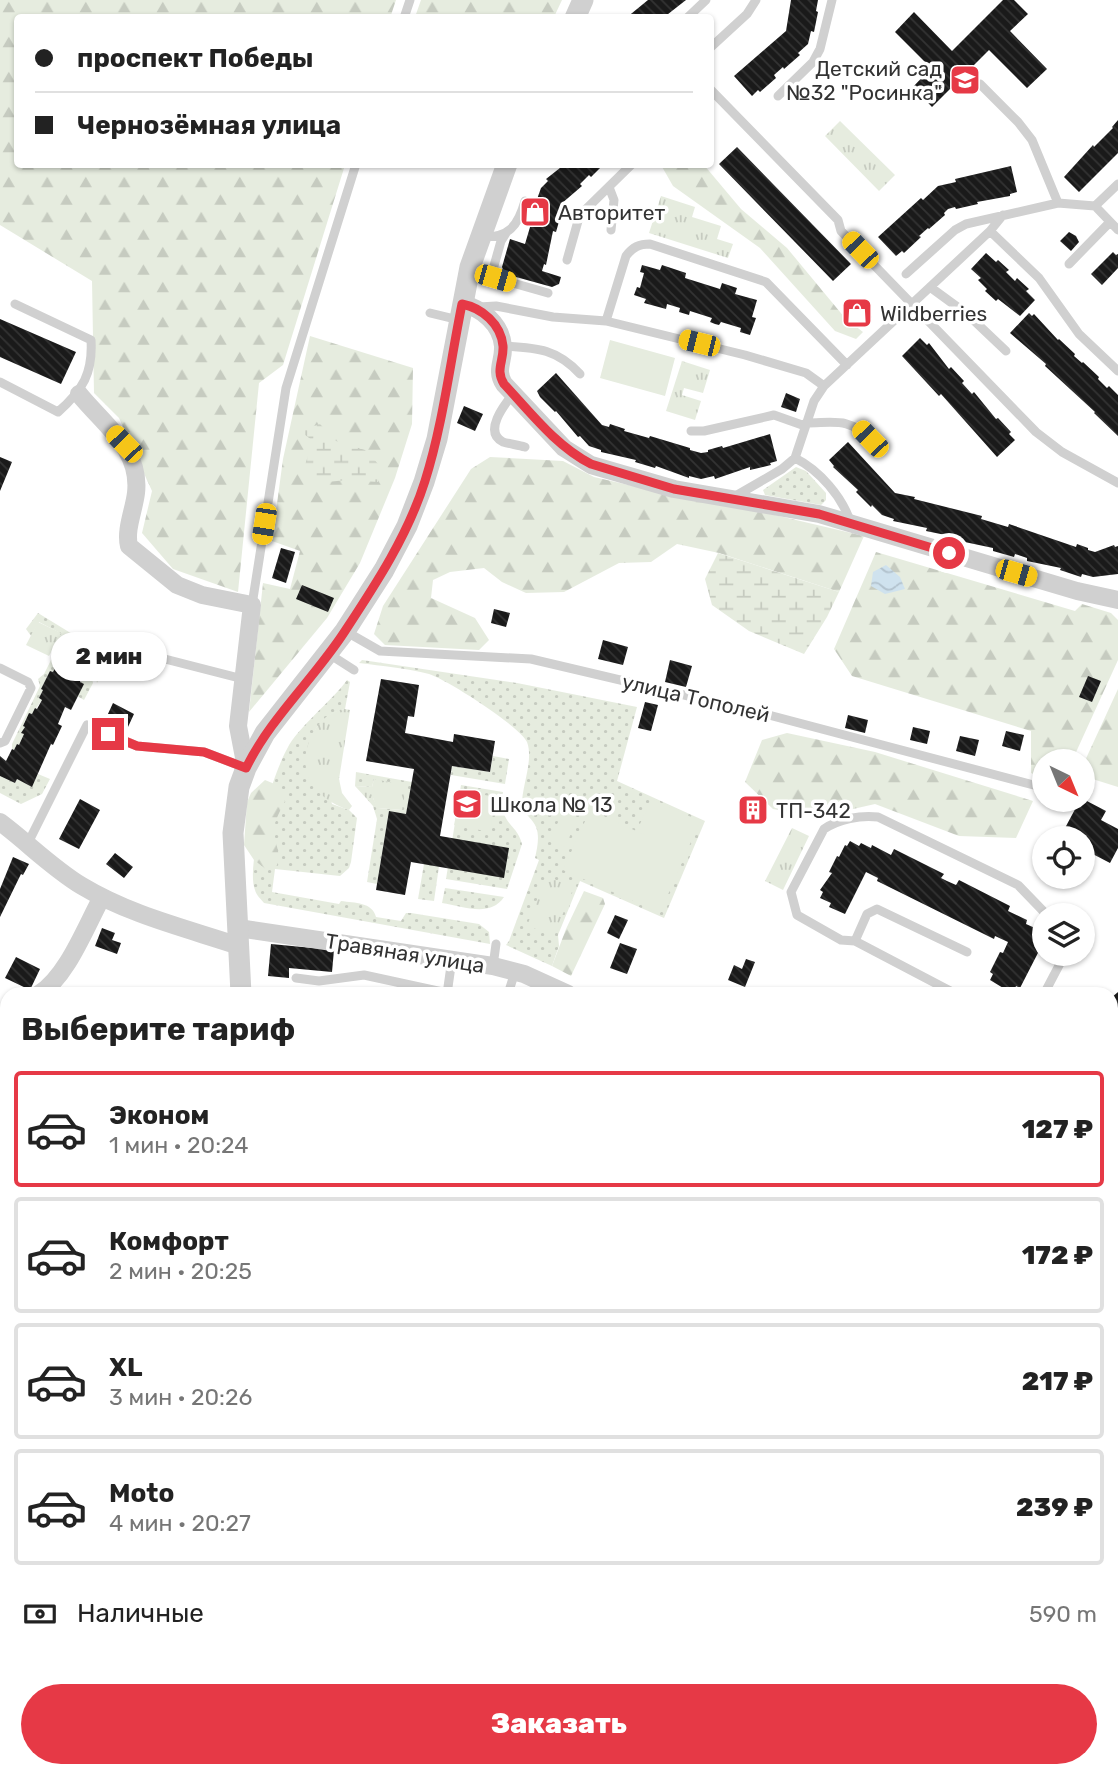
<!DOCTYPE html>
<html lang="ru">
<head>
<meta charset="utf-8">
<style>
	:root { --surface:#fff; --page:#f6f6f6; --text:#222; --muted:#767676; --line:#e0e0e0; --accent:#e63946 }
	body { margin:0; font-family:Rubik,sans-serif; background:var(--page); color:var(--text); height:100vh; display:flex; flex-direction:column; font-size:26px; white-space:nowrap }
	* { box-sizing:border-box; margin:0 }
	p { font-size:23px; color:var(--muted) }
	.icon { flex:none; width:38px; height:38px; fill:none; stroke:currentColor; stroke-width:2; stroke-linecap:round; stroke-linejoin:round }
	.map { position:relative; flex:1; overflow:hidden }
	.drawer { position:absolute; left:0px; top:987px; width:1118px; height:791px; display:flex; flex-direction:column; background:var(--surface); border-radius:21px 21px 0 0; box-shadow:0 2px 5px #0004 }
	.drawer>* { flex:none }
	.top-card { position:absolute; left:14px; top:14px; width:700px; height:154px; border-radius:7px; box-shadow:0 2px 5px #0004; display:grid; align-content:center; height:154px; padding:0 21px; background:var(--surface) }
	.needle { width:46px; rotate:137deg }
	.buttons { position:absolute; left:1032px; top:749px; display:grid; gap:14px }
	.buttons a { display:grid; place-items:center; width:63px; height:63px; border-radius:50%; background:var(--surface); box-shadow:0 2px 5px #0004; font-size:35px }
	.end { position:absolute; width:32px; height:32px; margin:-16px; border:9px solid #e63946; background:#fff; box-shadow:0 0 0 4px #fff }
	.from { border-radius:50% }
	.bubble { position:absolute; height:49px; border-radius:24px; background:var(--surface); box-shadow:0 2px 5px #0004; font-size:23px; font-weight:800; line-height:49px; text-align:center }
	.car { position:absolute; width:21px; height:42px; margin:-21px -10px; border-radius:9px; box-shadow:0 0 5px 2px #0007; background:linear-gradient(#f5c518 24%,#345 0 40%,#f5c518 0 76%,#345 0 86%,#f5c518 0) }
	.top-card b { display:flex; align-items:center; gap:24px; height:66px; font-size:26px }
	.top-card b+b { border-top:2px solid var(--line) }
	.top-card i { width:18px; height:18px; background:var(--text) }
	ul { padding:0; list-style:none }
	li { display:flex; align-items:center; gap:21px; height:116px; margin:0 14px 10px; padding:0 7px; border:4px solid var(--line); border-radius:7px }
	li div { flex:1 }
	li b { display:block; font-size:26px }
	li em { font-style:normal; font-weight:800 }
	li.on { border-color:var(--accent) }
	li>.icon { width:63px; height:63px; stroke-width:1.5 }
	h2 { padding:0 21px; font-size:32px; line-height:84px }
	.pay { display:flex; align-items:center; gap:18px; height:77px; padding:0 21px; font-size:26px }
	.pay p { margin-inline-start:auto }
	.primary-button { display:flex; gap:14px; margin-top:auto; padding:14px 21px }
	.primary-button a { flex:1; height:80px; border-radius:42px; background:var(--accent); color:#fff; font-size:28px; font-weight:800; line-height:80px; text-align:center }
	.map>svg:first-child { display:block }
</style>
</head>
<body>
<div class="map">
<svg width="1118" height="1778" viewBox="0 0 1118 1778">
	<defs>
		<pattern id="grass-dots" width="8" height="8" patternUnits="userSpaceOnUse" patternTransform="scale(1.75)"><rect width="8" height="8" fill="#e6ecdf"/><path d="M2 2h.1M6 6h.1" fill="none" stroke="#c6cbc0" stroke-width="1.8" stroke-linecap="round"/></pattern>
		<pattern id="forest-firs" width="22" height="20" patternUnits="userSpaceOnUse" patternTransform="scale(1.75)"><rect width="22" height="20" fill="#e6ecdf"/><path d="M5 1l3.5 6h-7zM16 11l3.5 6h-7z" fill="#c6cbc0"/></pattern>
		<pattern id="wetland-marsh" width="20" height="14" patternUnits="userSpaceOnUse" patternTransform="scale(1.75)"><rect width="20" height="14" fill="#e6ecdf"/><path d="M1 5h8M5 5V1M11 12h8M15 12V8" fill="none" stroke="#c6cbc0"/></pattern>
		<pattern id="park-tufts" width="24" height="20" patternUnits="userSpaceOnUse" patternTransform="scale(1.75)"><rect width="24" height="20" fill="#e6ecdf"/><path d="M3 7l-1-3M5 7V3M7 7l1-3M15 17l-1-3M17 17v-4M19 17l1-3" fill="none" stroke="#c6cbc0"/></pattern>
		<pattern id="water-waves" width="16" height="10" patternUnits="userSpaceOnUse" patternTransform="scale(1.75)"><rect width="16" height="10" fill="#cfe2ee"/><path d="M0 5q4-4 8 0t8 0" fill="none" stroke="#b2c2cd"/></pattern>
		<pattern id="building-back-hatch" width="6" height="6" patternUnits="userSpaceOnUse" patternTransform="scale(1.75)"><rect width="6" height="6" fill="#1a1a1a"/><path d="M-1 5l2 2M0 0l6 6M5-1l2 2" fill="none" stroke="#333"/></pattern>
	</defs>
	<rect width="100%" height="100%" fill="#fff"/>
	<path fill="url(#grass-dots)" d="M796,467L806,471L826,493V500L821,505L765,495L763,490Z
		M38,613L69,632L101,647L99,651L111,654L97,683L94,667L100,653L69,638L66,645L57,641L60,633L39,622L31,636L26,629Z
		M63,656L90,670L93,683L84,700L77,696L83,676L71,670L72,666L59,661L53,672L50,671L41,689L43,690L39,698L42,700L32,714L29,713L23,725L25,727L22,733L24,734L19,745L17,744L14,750L12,749V744L40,686L38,679L44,674L51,660Z
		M362,660L517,683L637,707L617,781L705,821L664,918L580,881L558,935L559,946L552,966L506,945L509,941L539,860L535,858C537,849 540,837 536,827C533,819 525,815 522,807C521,787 534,761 527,742C521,727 446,679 429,674C407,668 382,666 359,663Z
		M347,680L350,682L345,709C331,712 323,719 315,730L332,804L349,810L357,818L351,862L349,868L340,876L275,869L272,892L339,904L341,901C355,903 372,902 376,917L401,921L406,913H411L479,924L489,932L490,944L264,903C261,899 256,895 255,890C245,864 273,774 287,749C298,727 331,702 347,680Z
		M493,756L509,759L505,784L451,775L452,766L490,772Z
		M356,772L412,782L406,814L389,812L377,884L367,882L377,819L373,806L366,798H373L378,808L401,810L374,779L372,787L355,786Z
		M38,774L50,779L42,794L21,804L0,793V776L15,783L17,779L32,786Z
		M461,785L503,792C499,827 516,821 522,844L507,889L446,879Z
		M424,864L439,866L434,901L418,899Z
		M445,888L504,897C490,918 463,906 442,903Z"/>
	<path fill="url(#forest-firs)" d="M0,0H396L390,18H18V164L345,165L283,365L259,383L238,592L173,569L142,533L152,491L119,418L94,393L92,281L0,225Z
		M421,0H562L554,17H415Z
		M661,165H704L741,209L787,248L845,318L863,332L856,339L835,331L760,248L673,186Z
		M310,336L413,368L412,424L395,478L360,563L327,618L249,712L263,583L290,589L300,551L272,541L283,459Z
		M490,457L563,461L594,477L693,500L719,502L864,536L839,592L719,553L677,544L651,562L619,563L564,592L526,593L502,582L484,568L450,572L433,580L431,598L475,618L489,640L479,650L385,645L374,634L383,606L471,469Z
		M876,552L1075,611L1082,604L1111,613L1118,620V660L1072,761H1045V780L1031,773V731L852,676L834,649Z
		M1118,689V787L1083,776V765Z
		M787,733L875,752L1033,801L1016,838L959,836L875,804L818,817L773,809L745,782L762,740Z
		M265,780L277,785L285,801C281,809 275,820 274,828C273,843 284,854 275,869L267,870L254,860L244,845L247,802L251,793Z
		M584,891L603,898L605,904L571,976L552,966L566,929Z"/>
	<path fill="url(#wetland-marsh)" d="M320,424L336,441L365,450L380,466L378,482L347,480L317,483L302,474L313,441L300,431Z
		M718,553L839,592L827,617L804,654L749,631L712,605L705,579Z"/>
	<path fill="url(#park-tufts)" d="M840,121L895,175L879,191L825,136Z
		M661,196L695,207L692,217L721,226L717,239L733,244L728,258L649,233Z
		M682,361L710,370L703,393L684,388L682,395L701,401L695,420L666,411Z
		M38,622L61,633L49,656L26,645Z
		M345,709L350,710L339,779L342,793L352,806L349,810C315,799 294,770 312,735C319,721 330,711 345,709Z
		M374,779L404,785L406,788L402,810L377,808L373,798H366L355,786L372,787Z
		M792,828L809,836L783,890L765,881Z
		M546,876L574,887L554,935L527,926Z"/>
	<path fill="#e6ecdf" d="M610,340L675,358L665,396L600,378Z
		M461,791L502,798V807L494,806L490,832L454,825Z
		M652,799L700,821L660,913L563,870L590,810L645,835L637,830Z
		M563,811L578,818L565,847L550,840Z"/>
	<path fill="url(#water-waves)" d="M886,565L900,577L905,589L885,594L871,586L873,572Z"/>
	<path fill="url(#building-back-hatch)" d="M648,0H686L663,18H626Z
		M791,0H818L816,11L818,12L814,32L811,31L808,44L798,53L800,55L784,69L783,67L774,75L776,78L760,92L758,90L752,96L734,76L786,31Z
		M1003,0H1014L1028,14L1010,31L1047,69L1027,88L989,50L932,107L913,87L931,68L895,32L914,12L952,51Z
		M1118,120V153L1079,192L1064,177L1093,145L1094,147L1113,128L1112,127Z
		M737,147L851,264L833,281L719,164Z
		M565,164H604L591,177L589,175L580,184L582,186L561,204L559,210L562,211L556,232L553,231L546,265L544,264L542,271L561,277L559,284L552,287L505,274L502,267L510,239L525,244L533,217L531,216L541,188L548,181L546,179Z
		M1011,166L1017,192L1010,194V196L977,202L978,204L956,209L955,207L948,209L944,213L945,215L929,229L928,228L919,236L921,237L904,253L902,251L896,256L878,237L921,198L923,200L938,186L956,182L955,179Z
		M1069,232L1076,236L1079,242L1071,251L1060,241Z
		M1113,252L1116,255L1118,254V268L1102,285L1091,274Z
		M986,253L996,262L998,260L1009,270L1006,272L1015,281L1017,278L1029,289L1026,291L1035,300L1020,316L998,299L996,301L985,291L987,289L978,280L981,278L971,269Z
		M642,265L660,270L662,265L686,273L685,278L720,289L722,283L737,288L735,294L757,300L752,317L756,318L750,335L740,332L741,328L721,322L719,325L715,324L710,322L712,318L690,311L689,315L679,312L680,308L667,304L666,309L644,303L646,299L634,295L637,287L640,288L644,273L640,272Z
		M853,298L872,317L861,327L843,308Z
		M1029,313L1032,316L1034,314L1058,340L1059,339L1075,354L1074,356L1082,363L1083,362L1099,377L1098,379L1107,388L1109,386L1118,395V436L1094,413L1095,412L1045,366L1046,364L1010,333Z
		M0,319L76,352L61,384L0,357Z
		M920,338L927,345L929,343L949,369L951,367L964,381L962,383L972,394L974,392L996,419L998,418L1011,432L1009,434L1015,440L997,457L941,394L939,396L902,356Z
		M556,373L602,425L609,427L610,424L625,429L624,431L649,438L650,436L690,448V450L701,453L708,452V450L722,446L723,448L770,434L777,461L770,463L771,465L750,470V467L715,479L714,476L701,479L689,476V478L656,466L655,468L635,462L636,460L601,452V450L589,446L580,436L578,437L556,411L555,412L540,397L537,391Z
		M786,393L800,399L796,412L781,407Z
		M464,406L483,414L475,431L457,423Z
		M848,442L895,493L915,497L914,499L982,516L981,519L1008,527L1009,524L1076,547L1077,544L1088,548V550L1095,552L1114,545L1115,547L1118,546V574L1093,577L1082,574L1081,577L1060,570L1061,568L1027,561V558L1015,554L1014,557L993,551V548L960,541V538L926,531L927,528L893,521L894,519L882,515L872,505L871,507L856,492L858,490L833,467L834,466L829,460Z
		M0,457L12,462L0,491Z
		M281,548L295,552L286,583L272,578Z
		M302,585L334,598L328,612L296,599Z
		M494,609L510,613L506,627L491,623Z
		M603,640L628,647L623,665L598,659Z
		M59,660L72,667L71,670L83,676L80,682L84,684L71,710L65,707L58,724L62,726L53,745L51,744L32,787L17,779L15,783L0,776V756L6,761L12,749L14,750L17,744L19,745L24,734L21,733L25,727L23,726L29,713L32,714L35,708L37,709L42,700L39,698L43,690L41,689L50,671L53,672Z
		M670,660L692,666L686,687L665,682Z
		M1088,676L1101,681L1092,702L1079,697Z
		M381,679L419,685L414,717L408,716L405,733L453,742L454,734L495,741L490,772L452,766L440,836L509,848L504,878L411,862L405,895L376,890L389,811L406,814L414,769L366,761Z
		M645,702L658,705L651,731L638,728Z
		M113,703L134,714L128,727L107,716Z
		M848,715L868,720L865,733L845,728Z
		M913,727L930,731L927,744L910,740Z
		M1006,731L1024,735L1020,751L1002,746Z
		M960,736L979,740L975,756L956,751Z
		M753,797L765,805L753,823L740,815Z
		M80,799L100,810L79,849L59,839Z
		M1083,799L1106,811L1101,820L1118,829V848L1110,863L1085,850L1090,841L1065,828L1080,800Z
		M850,841L859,846L861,843L871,848L872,845L891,855L894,849L944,874L941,878L947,881L956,885L959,880L1010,906L1008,911L1027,920L1026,924L1044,932L1036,947L1040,949L1020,988L1016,986L1013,994L990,980L993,974L990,972L1000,952L1003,953L1008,942L995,936L994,939L877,881L878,878L866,872L845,914L829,907L831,903L820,898L823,892L820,890L832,873L829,872L837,856L839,857L845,845L847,846Z
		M115,853L133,867L124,878L106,864Z
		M13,857L29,864L23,875L21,874L0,917V889Z
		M615,915L628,920L619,939L607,933Z
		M102,928L115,933L112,940L121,943L117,954L95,946Z
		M620,943L637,949L627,974L610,968Z
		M271,944L334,950L332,972L289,968V978L268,976Z
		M16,957L40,969L30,990L5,978Z
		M746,959L755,962L745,987L728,980L734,965L742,969Z
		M1118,992V1029L1111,1035V998Z
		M0,1244L7,1247V1279L0,1275Z
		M0,1374L7,1378V1420L0,1416Z
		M1111,1506L1118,1510V1533L1113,1541Z
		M0,1512L7,1515L5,1528L7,1529V1563L0,1560Z
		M7,1714V1771H138L139,1778H0V1731Z
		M578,1771H609L606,1778H575Z
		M863,1771H905L907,1773L903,1776L904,1778H866Z"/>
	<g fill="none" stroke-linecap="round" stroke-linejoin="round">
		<path stroke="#d0d0d0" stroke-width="9" d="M404,18L410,0
			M687,18L706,0
			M710,48L747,14L756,0
			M980,84L1018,122L1032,140L1058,203
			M710,89L838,220L841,231L1036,432L1062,452L1118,483
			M778,96L813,62L820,49L832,0
			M609,187L614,200L611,230
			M1095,206L1118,230
			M990,231L1039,278L1079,334L1118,371
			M481,237C509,238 518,226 525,201
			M567,260L578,221L582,213L632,164
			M1069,264L1110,222
			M470,267L492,273L495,278L548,293
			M492,273L501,241L506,233
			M906,274L955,230L966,224L1058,203L1095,206L1118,184
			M930,287L967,314L1006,351
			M479,307L496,306L553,317L606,321L745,355L806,373L824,386
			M430,313L459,320
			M606,321L626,256C633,247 639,244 650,244L766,282L847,365
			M503,346C536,348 556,348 580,374
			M0,382L58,412C83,390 93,373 91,340L15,304
			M513,394C504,405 483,432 503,442C510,444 518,445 525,447
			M806,423C834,423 849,417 870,439
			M691,431H704L774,415L805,426
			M795,458C819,470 843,497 851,524
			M732,498L782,469L795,458L814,401L824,386L990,231L1003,215
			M252,605L286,388L356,164
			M345,631L380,651L531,659L765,714L1045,788
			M122,648L243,679
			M329,654L354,670
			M0,668L28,682L31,688L5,741L0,743
			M28,843L87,725L137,746L204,752L246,768
			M855,941L867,914L877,909L967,952
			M493,966L496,944
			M296,978L319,981L364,975L447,993
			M447,994L452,959
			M508,994L515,972
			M956,994L855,941L841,940L797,915L791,892L824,829C839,819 860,815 878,817L1018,885L1047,915
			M1044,994L1065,954
			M0,1059L7,1074
			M0,1104L7,1089V1080
			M0,1220L7,1224
			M1111,1233L1118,1219
			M1111,1290L1118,1293
			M0,1451H7
			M1111,1488L1118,1492
			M1111,1564L1117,1566L1118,1564
			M1111,1626L1118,1614
			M1118,1728C1113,1737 1114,1747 1118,1756
			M450,1771L464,1778
			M841,1771L846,1778
			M929,1771L935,1778
			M546,1778V1771
			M671,1778L679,1771
			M750,1778L751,1771
			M1031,1778L1036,1771"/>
		<path stroke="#d0d0d0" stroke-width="18" d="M462,304C482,308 501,324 503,346C504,361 495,370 504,384L564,448L591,465L674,489L819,514L1077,591L1118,600
			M79,394C104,425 141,449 136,493C134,510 125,530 129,546L177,585L202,595L252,605L238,726L246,768
			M0,822C27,842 52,868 82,886C130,915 185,928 239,946
			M238,928L493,966L524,974L568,994
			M39,994C67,977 86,926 102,897
			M1111,1202L1118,1204
			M0,1348L7,1351
			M0,1582L7,1586
			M0,1651L7,1634
			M1111,1688L1118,1691"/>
		<path stroke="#d0d0d0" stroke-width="21" d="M575,18L583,0
			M241,994L233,833L239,787L246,768L265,733L345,631L384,570L407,526L424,482L437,439L470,267L507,164
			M794,1771L800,1778"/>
	</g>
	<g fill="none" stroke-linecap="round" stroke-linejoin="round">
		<path stroke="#e63946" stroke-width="9" d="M108,734L137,746L204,752L246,768C271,717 314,679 345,631C376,584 408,535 425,481C443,424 450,363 462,304C482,308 501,324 503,346C504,361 495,370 504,384C531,413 556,446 591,464L674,489L819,514L949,553"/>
	</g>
	<defs>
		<g id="school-square" transform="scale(1.575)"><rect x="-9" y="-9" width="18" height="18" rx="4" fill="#e63946" stroke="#fff"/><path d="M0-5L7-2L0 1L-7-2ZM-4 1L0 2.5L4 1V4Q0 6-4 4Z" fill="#fff"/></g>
		<g id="shop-square" transform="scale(1.575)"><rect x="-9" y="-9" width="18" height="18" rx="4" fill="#e63946" stroke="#fff"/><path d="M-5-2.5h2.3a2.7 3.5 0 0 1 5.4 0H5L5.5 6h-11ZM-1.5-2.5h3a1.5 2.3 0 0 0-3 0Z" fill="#fff"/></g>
		<g id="building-square" transform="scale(1.575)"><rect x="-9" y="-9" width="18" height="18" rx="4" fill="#e63946" stroke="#fff"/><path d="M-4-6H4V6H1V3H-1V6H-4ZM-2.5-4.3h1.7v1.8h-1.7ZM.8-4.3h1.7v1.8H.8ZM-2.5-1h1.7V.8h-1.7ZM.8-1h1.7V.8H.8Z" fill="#fff"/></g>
	</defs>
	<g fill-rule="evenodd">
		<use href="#school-square" x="965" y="80"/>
		<use href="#shop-square" x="535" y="212"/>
		<use href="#shop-square" x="857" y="313"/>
		<use href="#school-square" x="467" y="804"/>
		<use href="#building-square" x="753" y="810"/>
	</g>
	<g text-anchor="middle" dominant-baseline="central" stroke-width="7" stroke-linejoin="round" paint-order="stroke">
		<g font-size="21" fill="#333" stroke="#fff" text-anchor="start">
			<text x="942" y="68" text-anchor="end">Детский сад<tspan x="942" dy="24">№32 "Росинка"</tspan></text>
			<text x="558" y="212">Авторитет</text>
			<text x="880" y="313">Wildberries</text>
			<text x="490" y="804">Школа № 13</text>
			<text x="776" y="810">ТП-342</text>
		</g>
		<g font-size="21" fill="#333" stroke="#fff">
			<text transform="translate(696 698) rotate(13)">улица Тополей</text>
			<text transform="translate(405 953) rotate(9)">Травяная улица</text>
		</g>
	</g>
</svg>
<div class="buttons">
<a><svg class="needle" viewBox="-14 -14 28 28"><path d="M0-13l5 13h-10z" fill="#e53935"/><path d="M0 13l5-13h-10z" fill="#767676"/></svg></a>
<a><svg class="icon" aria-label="locate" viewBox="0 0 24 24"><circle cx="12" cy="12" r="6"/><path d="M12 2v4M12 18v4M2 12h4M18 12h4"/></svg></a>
<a><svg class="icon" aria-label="layers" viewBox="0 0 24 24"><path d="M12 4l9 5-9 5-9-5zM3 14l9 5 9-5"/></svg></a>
</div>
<i class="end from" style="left:949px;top:553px"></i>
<i class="end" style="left:108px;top:734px"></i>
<div class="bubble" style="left:51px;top:632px;width:116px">2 мин</div>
<i class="car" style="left:860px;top:250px;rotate:316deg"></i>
<i class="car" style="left:495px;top:278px;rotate:106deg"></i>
<i class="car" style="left:699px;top:343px;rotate:284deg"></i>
<i class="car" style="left:870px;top:439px;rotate:316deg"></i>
<i class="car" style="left:124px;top:444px;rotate:316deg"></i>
<i class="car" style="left:264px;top:524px;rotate:189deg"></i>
<i class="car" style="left:1016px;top:573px;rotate:106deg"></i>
<div class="top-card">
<b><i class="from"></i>проспект Победы</b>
<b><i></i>Чернозёмная улица</b>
</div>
<section class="drawer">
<h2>Выберите тариф</h2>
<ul>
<li class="on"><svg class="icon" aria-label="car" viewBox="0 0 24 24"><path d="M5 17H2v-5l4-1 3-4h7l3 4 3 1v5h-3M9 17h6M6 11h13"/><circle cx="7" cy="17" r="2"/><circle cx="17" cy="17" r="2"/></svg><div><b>Эконом</b><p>1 мин · 20:24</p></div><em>127 ₽</em></li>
<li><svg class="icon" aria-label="car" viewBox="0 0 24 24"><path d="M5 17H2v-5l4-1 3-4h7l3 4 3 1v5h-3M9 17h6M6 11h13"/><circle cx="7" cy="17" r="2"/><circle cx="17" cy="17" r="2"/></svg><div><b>Комфорт</b><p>2 мин · 20:25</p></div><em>172 ₽</em></li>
<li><svg class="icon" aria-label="car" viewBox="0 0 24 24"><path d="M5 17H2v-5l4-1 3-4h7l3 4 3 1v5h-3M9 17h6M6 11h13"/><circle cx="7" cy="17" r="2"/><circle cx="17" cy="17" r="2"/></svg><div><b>XL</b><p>3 мин · 20:26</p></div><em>217 ₽</em></li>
<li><svg class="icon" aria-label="car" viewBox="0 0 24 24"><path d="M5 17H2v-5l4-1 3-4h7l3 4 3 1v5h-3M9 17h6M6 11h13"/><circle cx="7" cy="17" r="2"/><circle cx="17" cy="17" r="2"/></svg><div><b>Moto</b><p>4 мин · 20:27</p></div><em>239 ₽</em></li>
</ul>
<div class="pay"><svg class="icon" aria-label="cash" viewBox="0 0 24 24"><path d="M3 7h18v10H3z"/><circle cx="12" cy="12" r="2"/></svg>Наличные<p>590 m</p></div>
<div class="primary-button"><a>Заказать</a></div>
</section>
</div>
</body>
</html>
